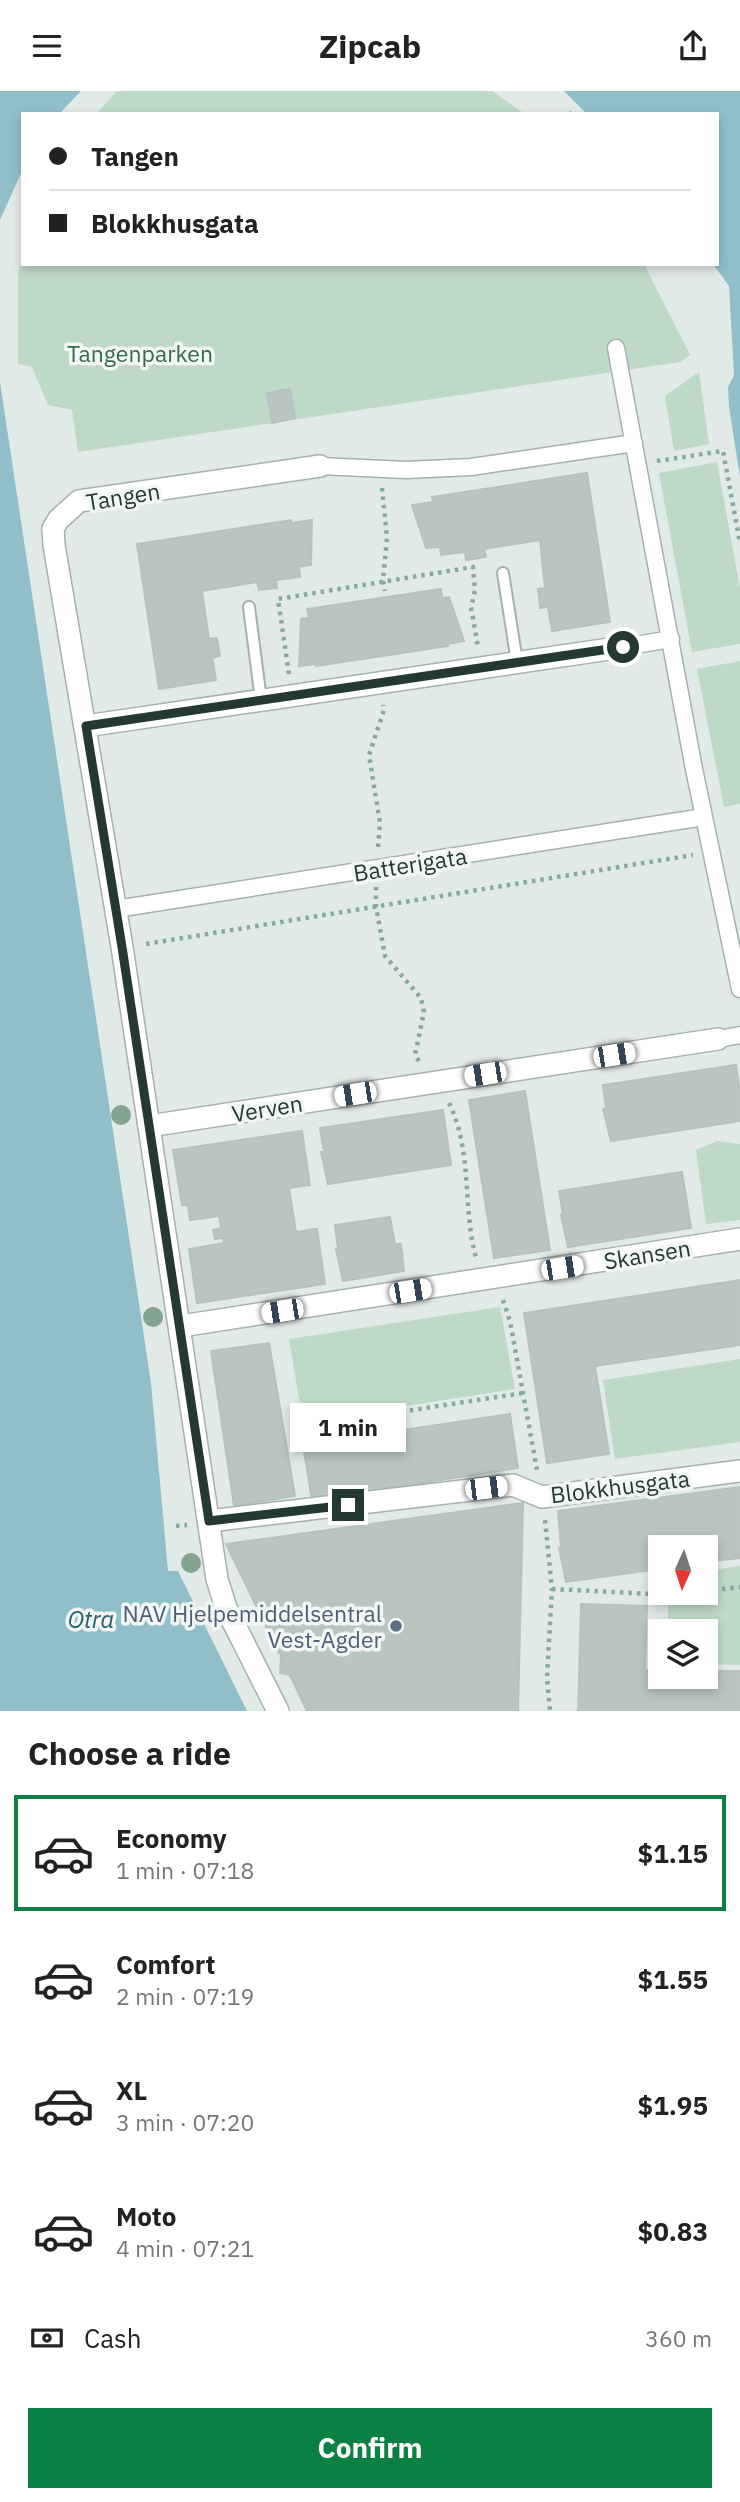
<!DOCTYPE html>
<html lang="en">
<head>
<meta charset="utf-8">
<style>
	:root { --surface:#fff; --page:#f6f6f6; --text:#222; --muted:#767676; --line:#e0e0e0; --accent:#0b8043 }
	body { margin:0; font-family:"IBM Plex Sans",sans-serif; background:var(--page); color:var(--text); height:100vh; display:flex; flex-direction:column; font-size:26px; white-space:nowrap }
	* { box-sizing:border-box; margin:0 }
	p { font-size:23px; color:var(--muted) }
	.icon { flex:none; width:38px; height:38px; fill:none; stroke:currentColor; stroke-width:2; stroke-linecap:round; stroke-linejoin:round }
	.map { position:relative; height:1620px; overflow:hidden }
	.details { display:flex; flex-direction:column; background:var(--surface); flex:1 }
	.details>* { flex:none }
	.hud { position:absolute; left:21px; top:21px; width:698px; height:154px; border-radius:0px; box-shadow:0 4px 10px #0003; display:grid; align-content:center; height:154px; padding:0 28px; background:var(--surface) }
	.needle { width:46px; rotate:183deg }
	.fabs { position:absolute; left:648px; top:1444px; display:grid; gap:14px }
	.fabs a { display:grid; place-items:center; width:70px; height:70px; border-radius:0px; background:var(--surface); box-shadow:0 4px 10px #0003; font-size:35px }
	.end { position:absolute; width:32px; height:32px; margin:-16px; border:9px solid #243934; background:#fff; box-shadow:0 0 0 4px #fff }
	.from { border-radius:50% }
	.bubble { position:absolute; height:49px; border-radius:0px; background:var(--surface); box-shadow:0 4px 10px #0003; font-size:23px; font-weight:700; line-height:49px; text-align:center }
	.car { position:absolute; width:21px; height:42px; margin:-21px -10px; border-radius:9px; box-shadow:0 0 5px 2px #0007; background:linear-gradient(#fff 24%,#345 0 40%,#fff 0 76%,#345 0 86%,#fff 0) }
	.hud b { display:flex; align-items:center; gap:24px; height:66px; font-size:26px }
	.hud b+b { border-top:2px solid var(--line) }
	.hud i { width:18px; height:18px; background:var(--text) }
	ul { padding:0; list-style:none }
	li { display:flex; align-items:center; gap:21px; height:116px; margin:0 14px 10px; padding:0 14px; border:4px solid transparent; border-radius:0px }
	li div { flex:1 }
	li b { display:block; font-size:26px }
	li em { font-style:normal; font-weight:700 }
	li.current { border-color:var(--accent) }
	li>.icon { width:63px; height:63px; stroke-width:1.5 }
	h2 { padding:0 28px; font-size:32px; line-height:84px }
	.pay { display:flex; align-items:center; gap:18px; height:77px; padding:0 28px; font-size:26px }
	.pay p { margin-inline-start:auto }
	.cta { display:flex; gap:14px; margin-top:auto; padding:14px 28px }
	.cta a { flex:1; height:80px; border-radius:0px; background:var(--accent); color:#fff; font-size:28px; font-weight:700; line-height:80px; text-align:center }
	header { display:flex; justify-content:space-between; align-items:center; height:91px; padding:0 28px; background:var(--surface); font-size:32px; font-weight:700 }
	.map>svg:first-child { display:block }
</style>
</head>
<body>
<header><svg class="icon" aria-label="menu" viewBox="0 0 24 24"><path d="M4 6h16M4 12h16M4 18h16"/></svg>Zipcab<svg class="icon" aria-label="share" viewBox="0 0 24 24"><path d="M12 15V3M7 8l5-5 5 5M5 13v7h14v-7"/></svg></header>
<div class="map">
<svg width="740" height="1620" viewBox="0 0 740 1620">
	<rect width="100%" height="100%" fill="#e2eae7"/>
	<path fill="#bed9c6" d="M117,0H492L525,23H96Z
		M23,165V173H644L690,264L680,271L78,361L72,319L48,314L32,276L18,273V182Z
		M699,281L709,353L674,360L665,305Z
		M717,371L740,497V553L692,561L659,382Z
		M740,570V713L724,716L697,578Z
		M717,1050L740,1053V1129L706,1133L696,1059Z
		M500,1216L515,1298L303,1331L289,1248Z
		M740,1268V1351L615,1368L603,1289Z
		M740,1475V1574L705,1573V1540H668V1502H705V1480Z"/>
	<path fill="#91bfc9" d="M0,0H81L59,23H23V78L0,129Z
		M564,0H740V386L729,316L728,296L734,284L729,195L713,173H718V23H587Z
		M0,291L151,1292L168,1480H178L247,1620H0Z"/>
	<path fill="#b8c5c0" stroke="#b5c3be" stroke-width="2" d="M290,298L295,327L272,332L267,302Z
		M587,382L610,531L552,540L548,516L540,517L538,498L545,497L540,449L484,458L486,466L466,469L465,461L441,464L440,456L426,457L412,414L433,411L432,406Z
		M291,429L292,432L312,429L311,474L299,476L300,486L276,489L277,497L259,499L257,491L202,500L209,548L217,547L220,565L212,567L216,589L159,598L137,453Z
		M441,498L442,507L449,506L464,550L447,553L448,555L316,575V573L299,575L301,528L309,527L307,518Z
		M736,974L740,1002V1030L611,1050L603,1018H606L603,994Z
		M525,1000L550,1159L494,1167L469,1009Z
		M443,1019L451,1074L328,1093L321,1061H324L320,1037Z
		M302,1040L310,1094L289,1097L296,1141L317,1138L325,1193L197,1212L189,1158L224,1152L223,1147L215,1148L213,1139L221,1137L219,1125L190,1129L188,1114H182L173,1059Z
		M682,1081L691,1137L568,1156L561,1124H563L559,1100Z
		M390,1126L395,1153H401L404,1180L343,1190L336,1158H338L335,1134Z
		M740,1189V1254L595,1275L609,1363L547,1372L524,1222Z
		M269,1252L295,1405L234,1415L211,1260Z
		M510,1323L518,1377L312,1409L303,1354Z
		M740,1396V1467L705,1471V1456H660V1478L566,1491L559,1457H561L558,1420Z
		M523,1412L518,1620H307L290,1584L280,1582L281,1563L279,1562L226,1453Z
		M581,1513L647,1515L645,1579L660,1580V1586H705V1580H740V1620H578Z"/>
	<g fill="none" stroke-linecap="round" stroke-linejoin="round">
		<g stroke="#a5b1ae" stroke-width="14">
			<path id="service" d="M503,482L517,571
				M249,516L261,609"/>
		</g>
		<g stroke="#a5b1ae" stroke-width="19">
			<path id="pedestrian" d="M616,257L694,678L740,898
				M320,375L406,379L471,376L634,352
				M623,556L671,548
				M116,818L704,726
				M718,948L740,944"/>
		</g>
		<g stroke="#a5b1ae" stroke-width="24">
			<path id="minor" d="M53,438L58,429L79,410L320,375
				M86,635L623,556
				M149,1035L718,948
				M181,1235L740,1148
				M209,1430L513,1394L542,1406L740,1380"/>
		</g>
		<g stroke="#a5b1ae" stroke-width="24">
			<path id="tertiary" d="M53,438L54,454L122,856L217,1488L226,1517L278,1620"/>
		</g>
		<path stroke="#86aaa0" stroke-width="4.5" stroke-dasharray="3.5 5" stroke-linecap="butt" d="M571,23L572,21
			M657,370L723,360L740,452
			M382,397L387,447L383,489L385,500
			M289,583L278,508L473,476L475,500L471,516L478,556
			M378,756L380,732L369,664L384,619L383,614
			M376,796V816L385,865L421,907L424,921L415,964L419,970
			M146,853L693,764
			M449,1012C473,1061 462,1115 476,1167
			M503,1209L510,1230L537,1379
			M309,1335L523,1302
			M545,1429L552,1498L547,1586L550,1620
			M176,1435L187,1434
			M552,1498L673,1504L694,1502
			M705,1500L740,1496"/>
		<use href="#service" stroke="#fff" stroke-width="10"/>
		<use href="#pedestrian" stroke="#fff" stroke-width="16"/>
		<use href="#minor" stroke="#fff" stroke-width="21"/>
		<use href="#tertiary" stroke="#fff" stroke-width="21"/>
	</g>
	<g fill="#82a491">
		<circle cx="121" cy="1024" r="10"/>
		<circle cx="153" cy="1226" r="10"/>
		<circle cx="191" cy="1472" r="10"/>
	</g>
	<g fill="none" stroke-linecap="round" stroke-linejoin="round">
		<path stroke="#243934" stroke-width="9" d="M348,1414L209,1430L122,856L86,635L623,556"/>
	</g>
	<circle fill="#5c6f8a" stroke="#f2f7f5" stroke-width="2.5" cx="396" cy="1535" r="7"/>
	<g text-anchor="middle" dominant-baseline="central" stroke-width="7" stroke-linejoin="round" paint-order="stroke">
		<g font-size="23" fill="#346b4a" stroke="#f2f7f5">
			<text x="140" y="262">Tangenparken</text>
		</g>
		<g font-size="23" fill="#243934" stroke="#f2f7f5">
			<text transform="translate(123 405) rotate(-9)">Tangen</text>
			<text transform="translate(410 773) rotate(-9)">Batterigata</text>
			<text transform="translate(267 1017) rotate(-9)">Verven</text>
			<text transform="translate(647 1163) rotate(-9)">Skansen</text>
			<text transform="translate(620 1395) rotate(-7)">Blokkhusgata</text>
		</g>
		<g font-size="23" fill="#4e5e75" stroke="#f2f7f5" text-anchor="end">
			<text x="382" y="1522">NAV Hjelpemiddelsentral<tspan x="382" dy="26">Vest-Agder</tspan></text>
		</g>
		<g font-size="24" font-style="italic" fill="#26606e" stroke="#f2f7f5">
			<text x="91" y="1528">Otra</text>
		</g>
	</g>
</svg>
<div class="fabs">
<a><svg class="needle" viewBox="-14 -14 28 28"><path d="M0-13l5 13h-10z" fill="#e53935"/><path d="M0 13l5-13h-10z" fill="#767676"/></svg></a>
<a><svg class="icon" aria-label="layers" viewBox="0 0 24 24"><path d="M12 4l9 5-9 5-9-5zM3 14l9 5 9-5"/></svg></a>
</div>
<i class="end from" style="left:623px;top:556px"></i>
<i class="end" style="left:348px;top:1414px"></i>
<div class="bubble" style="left:290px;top:1312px;width:116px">1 min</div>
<i class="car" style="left:614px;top:964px;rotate:81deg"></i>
<i class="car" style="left:485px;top:983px;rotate:261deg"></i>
<i class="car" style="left:355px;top:1003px;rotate:261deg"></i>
<i class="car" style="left:562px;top:1177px;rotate:81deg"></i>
<i class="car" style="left:410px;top:1200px;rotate:81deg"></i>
<i class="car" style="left:282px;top:1220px;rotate:261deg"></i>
<i class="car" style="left:486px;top:1397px;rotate:83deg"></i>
<div class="hud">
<b><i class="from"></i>Tangen</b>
<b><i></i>Blokkhusgata</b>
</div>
</div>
<section class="details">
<h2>Choose a ride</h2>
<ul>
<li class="current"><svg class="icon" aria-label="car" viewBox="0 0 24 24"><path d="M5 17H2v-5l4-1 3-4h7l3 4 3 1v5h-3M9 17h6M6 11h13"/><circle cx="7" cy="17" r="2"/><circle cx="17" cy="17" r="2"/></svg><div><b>Economy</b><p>1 min · 07:18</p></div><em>$1.15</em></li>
<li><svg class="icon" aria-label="car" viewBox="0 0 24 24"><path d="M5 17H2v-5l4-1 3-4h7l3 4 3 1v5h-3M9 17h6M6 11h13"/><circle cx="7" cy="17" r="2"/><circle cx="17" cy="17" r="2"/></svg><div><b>Comfort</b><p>2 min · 07:19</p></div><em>$1.55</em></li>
<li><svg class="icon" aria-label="car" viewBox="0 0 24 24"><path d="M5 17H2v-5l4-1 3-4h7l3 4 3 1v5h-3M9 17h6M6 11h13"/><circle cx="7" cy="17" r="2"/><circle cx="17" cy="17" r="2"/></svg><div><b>XL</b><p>3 min · 07:20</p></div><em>$1.95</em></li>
<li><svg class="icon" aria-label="car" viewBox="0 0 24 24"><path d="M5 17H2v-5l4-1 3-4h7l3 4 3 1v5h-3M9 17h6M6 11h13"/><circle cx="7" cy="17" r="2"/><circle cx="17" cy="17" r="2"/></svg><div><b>Moto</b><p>4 min · 07:21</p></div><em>$0.83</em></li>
</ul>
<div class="pay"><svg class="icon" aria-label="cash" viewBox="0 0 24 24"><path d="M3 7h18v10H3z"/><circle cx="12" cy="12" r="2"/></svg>Cash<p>360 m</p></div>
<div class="cta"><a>Confirm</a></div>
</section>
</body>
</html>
